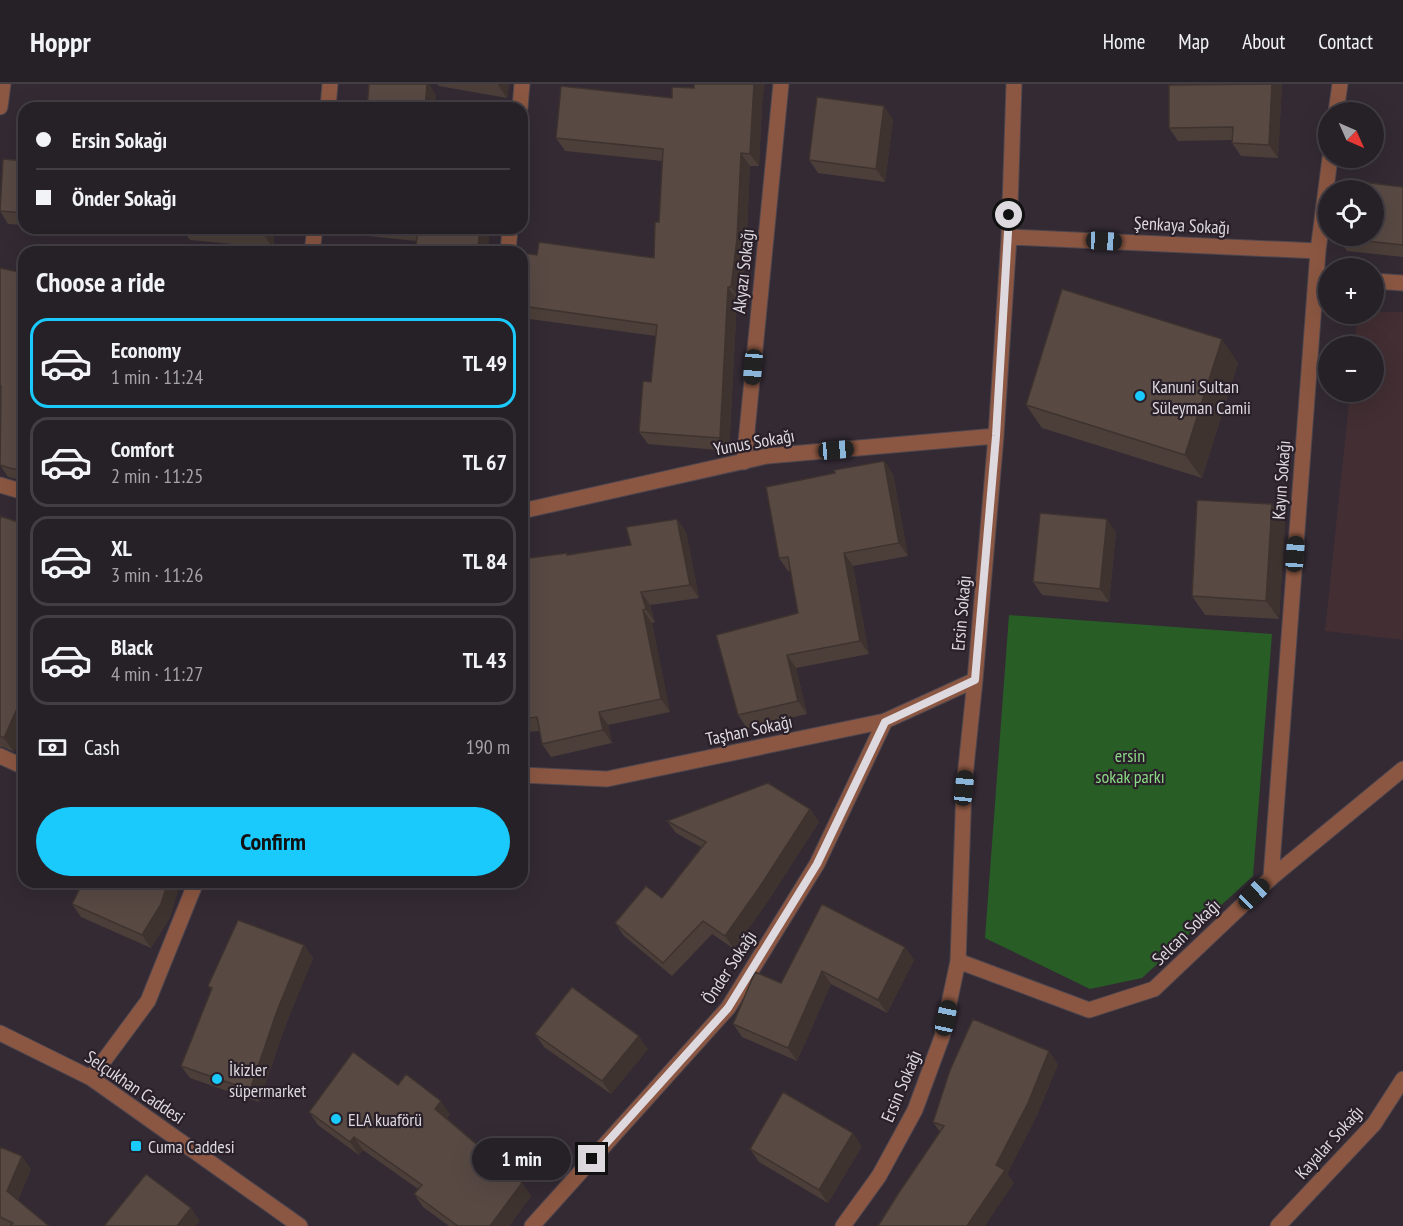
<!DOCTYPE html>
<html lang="en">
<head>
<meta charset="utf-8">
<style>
	:root { --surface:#262027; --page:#322d33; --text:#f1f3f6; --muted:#a4a3a7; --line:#423e44; --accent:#1acafc }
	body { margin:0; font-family:"PT Sans Narrow",sans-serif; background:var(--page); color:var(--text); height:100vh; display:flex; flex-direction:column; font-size:22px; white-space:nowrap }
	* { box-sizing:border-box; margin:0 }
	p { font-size:20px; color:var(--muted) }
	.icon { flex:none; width:33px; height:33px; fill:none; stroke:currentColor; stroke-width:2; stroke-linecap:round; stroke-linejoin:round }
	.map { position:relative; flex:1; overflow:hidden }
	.details { position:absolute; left:18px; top:162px; width:510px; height:642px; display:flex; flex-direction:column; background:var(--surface); border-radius:18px; box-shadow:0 6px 24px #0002,0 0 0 2px var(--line) }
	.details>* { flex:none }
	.guide { position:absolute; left:18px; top:18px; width:510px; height:132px; border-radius:18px; box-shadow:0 6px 24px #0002,0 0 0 2px var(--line); display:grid; align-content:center; height:132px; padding:0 18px; background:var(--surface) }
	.needle { width:39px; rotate:135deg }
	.fabs { position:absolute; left:1318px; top:18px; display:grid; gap:12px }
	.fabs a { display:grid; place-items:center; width:66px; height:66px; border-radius:50%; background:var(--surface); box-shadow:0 6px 24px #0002,0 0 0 2px var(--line); font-size:30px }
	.end { position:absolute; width:27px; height:27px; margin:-14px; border:8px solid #ded8df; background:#111; box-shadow:0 0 0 3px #111 }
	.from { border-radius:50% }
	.bubble { position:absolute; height:42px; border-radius:21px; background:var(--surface); box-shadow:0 6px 24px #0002,0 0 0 2px var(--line); font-size:20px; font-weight:700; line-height:42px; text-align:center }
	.car { position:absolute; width:18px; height:36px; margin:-18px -9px; border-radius:8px; box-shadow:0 0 4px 2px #0007; background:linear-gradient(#222 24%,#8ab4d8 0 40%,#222 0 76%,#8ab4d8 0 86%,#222 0) }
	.guide b { display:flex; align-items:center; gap:21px; height:57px; font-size:22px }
	.guide b+b { border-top:2px solid var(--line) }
	.guide i { width:15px; height:15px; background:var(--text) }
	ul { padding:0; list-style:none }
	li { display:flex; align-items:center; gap:18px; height:90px; margin:0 12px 9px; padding:0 6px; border:3px solid var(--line); border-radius:18px }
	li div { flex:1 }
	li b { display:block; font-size:22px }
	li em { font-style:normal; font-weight:700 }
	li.current { border-color:var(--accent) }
	li>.icon { width:54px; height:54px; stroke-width:1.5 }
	h2 { padding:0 18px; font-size:27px; line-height:72px }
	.pay { display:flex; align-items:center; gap:15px; height:66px; padding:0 18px; font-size:22px }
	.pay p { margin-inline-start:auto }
	.action { display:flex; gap:12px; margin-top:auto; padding:12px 18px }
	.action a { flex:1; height:69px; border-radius:36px; background:var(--accent); color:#111; font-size:24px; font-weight:700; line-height:69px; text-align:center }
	header { display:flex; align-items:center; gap:36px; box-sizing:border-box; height:84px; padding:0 30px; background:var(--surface); border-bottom:2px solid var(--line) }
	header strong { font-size:28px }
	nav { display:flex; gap:33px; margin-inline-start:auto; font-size:21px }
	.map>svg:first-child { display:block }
</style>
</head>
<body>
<header>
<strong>Hoppr</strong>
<nav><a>Home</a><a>Map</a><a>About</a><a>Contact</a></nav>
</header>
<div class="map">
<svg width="1403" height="1142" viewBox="0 0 1403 1142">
	<rect width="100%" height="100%" fill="#332a34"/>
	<path fill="#422e33" d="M1374,228H1403V556L1325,547L1350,308H1374V262H1354L1358,230H1374Z"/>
	<path fill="#295d26" d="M1009,531L1272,550L1253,792L1142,894L1090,905L985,854Z"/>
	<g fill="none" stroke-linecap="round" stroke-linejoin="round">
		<g stroke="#4e464f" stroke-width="17">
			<path id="minor" d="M0,23L3,0
				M328,24L330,0
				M520,24L522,0
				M1336,28L1340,0
				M1009,153L1318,167
				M312,168L315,144
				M508,168L510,144
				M1374,197L1403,199
				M744,378L781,0
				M0,401L24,408
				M522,427L767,372L996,352
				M0,672L24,683
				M522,691L607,695L885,637L975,596
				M1271,794L1318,167L1330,74
				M958,877L1089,926L1154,905L1271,794L1403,685
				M0,949L91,994L300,1142
				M91,994L148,917L196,798
				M532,1142L728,924L817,780L885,637
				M843,1142L879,1092L915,1026L942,953L958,877L964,703L975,596L996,352L1009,153L1014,0
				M1278,1142L1374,1040L1403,995"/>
		</g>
		<use href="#minor" stroke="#8b5742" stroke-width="15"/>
	</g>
	<path fill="#4c3f3a" d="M437,0H509L507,14L439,2Z
		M1282,0L1278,74L1241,72L1232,59V56L1178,57L1169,44Z
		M672,14L762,19L759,82H750L746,168L740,216H737L729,367L648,360L639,348L651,298L656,252L522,234V169L537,171L654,174L659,138L662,77L565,67L556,54Z
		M893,35L885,98L818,89L809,76Z
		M24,77V141L8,140L0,127Z
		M1403,103V173L1347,167L1338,154Z
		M60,144H111V148Z
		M181,144H275L273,164L190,156Z
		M343,144H490L416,157L348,150Z
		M0,184L24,189V397L8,393L0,381Z
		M1238,279L1202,394L1042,344L1026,321Z
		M884,377L893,390L908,472L853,482L869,570L796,584L807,630L747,644L738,631L798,529L791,487H788L779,474L835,389Z
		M0,432L24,440V646L14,668L3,663H0Z
		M677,435L686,448L699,514L650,521L655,538L652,539L670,628L608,641L612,659L551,673L542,660L540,647L522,648V475L568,471L631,461Z
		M1285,438L1279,535L1205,531L1192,512Z
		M1116,448L1109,518L1042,511L1033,498Z
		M810,725L819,738L768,817L734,865L712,850L672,892L624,852L615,839L662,814L701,763L676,749L667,737Z
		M180,800L170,833L151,864L81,833L72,820Z
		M304,861L313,874L286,940L259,1018L190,994L181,982L211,906L208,902Z
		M905,863L914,876L887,929L831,900L797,977L742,953L733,940L781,899Z
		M535,950L648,965L611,1010L544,963Z
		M1058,980L1037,1031L1007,1090L1014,1099L940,1048L933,1038Z
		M398,1001L450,1030L447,1034L522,1099L531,1112L509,1142H449L423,1123L414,1110L418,1105L363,1066L359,1071L318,1041L309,1028Z
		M862,1062L828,1119L759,1078L750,1065Z
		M0,1063L31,1085L18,1116L49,1142H0Z"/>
	<path fill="#3e332f" d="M427,0H429L436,11L435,24H425Z
		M498,0H509L507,14L498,1Z
		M754,0H765L762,19L759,82L750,70Z
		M1272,0H1282L1278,74L1269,61Z
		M884,22L893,35L885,98L876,85Z
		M741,69L750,82L746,168L740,216L731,203Z
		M265,144H275L273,164L264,151Z
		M480,144H490L488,168L478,163Z
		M728,203L737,216L729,367L720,354Z
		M1222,255L1238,279L1202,394L1185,371Z
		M884,377L893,390L908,472L899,459Z
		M1272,420L1285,438L1279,535L1266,517Z
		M677,435L686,448L699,514L690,501Z
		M1107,435L1116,448L1109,518L1100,505Z
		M844,469L853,482L869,570L860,557Z
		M641,508L650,521L655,538L646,525Z
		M643,526L652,539L670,628L661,615Z
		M787,571L796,584L807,630L798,617Z
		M24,609V646L14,668L4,654Z
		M599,628L608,641L612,659L603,646Z
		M810,725L819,738L768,817L734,865L725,852Z
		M168,798H179L180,800L170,833L151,864L142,851Z
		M304,861L313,874L286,940L259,1018L250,1006L277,927Z
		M905,863L914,876L887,929L878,916Z
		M822,887L831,900L797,977L788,964Z
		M639,952L648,965L611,1010L602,997Z
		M1049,967L1058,980L1037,1031L1007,1090L1014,1099L985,1142H967L996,1081Z
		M441,1017L450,1030L444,1038L435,1025Z
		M853,1049L862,1062L828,1119L819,1106Z
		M354,1053L363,1066L359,1071L350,1058Z
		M22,1072L31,1085L16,1120L7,1107Z
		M522,1099L531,1112L509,1142H490Z
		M191,1124L200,1137L196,1142H177Z"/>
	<path fill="#584943" stroke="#3e332f" stroke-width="1.5" d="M369,0H427L425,24H367Z
		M694,0H754L750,70L741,69L737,155L731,203H728L720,354L639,348L643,297L651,298L657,241L522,222V169L537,171L539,158L654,174L655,138H659L663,65L556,54L561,2L672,14V3L694,4Z
		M1272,0L1269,61L1232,59L1233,43L1169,44V1Z
		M817,13L884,22L876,85L809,76Z
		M3,75L24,77V129L0,127Z
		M1345,96L1403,103V161L1338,154L1339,152H1374V106H1344Z
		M189,144H265L264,151Z
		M408,144H480L478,163L515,168H415L418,145Z
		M0,184L24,189V385H13L0,381L1,302H0Z
		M1062,205L1222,255L1185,371L1026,321Z
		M884,377L899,459L844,469L860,557L787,571L798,617L738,631L716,551L798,529L788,473L779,474L766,403L835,389L834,386Z
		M1197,416L1272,420L1266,517L1192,512Z
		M1040,429L1107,435L1100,505L1033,498Z
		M0,432L24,440V609L4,654L0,652Z
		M677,435L690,501L641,508L646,525L643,526L661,615L599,628L603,646L542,660L537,633L522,635V475L567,469V471L631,461L626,443Z
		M768,699L810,725L759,804L725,852L703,837L663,879L615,839L646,802L662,814L706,758L667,737Z
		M83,798H168L161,820L142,851L72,820Z
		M822,820L905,863L878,916L822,887L788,964L733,940L755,888L781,899Z
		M238,836L304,861L277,927L250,1006L181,982L212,904L208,902Z
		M572,903L639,952L602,997L535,950Z
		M973,935L1049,967L1028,1019L996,1081L1005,1086L967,1142H878L898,1110L944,1042L933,1038L950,986Z
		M353,968L398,1001L406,990L441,1017L435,1025L522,1099L490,1142H458L414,1110L422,1101L354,1053L350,1058L309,1028Z
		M783,1008L853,1049L819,1106L750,1065Z
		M0,1063L22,1072L7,1107L49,1142H10L13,1139L0,1133Z
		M146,1090L191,1124L177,1142H104Z"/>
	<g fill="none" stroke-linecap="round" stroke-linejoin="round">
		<path stroke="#ded8df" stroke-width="8" d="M592,1075L728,924L817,780L885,638L975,596L996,352L1009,131"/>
	</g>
	<g fill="#1acafc" stroke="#29202a" stroke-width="2">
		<circle cx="1140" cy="312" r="6"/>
		<circle cx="217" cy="995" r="6"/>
		<circle cx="336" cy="1035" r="6"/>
		<rect x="130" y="1056" width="12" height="12" rx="3"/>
	</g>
	<g text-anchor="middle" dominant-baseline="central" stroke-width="4.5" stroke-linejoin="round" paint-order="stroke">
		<g font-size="18" fill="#ded8df" stroke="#29202a">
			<text transform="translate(1182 141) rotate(3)">Şenkaya Sokağı</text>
			<text transform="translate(743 187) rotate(-84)">Akyazı Sokağı</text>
			<text transform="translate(754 358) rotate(-10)">Yunus Sokağı</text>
			<text transform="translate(1281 396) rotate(-86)">Kayın Sokağı</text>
			<text transform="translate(961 529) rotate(-85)">Ersin Sokağı</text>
			<text transform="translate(749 646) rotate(-12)">Taşhan Sokağı</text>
			<text transform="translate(1186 848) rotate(-44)">Selcan Sokağı</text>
			<text transform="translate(729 883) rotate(-57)">Önder Sokağı</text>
			<text transform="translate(901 1002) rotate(-67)">Ersin Sokağı</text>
			<text transform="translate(135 1003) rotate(34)">Selçukhan Caddesi</text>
			<text transform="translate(1329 1058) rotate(-48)">Kayalar Sokağı</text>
		</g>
		<g font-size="18" fill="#ded8df" stroke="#29202a" text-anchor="start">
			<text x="1152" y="302">Kanuni Sultan<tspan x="1152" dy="21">Süleyman Camii</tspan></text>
			<text x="229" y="985">İkizler<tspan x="229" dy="21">süpermarket</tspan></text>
			<text x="348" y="1035">ELA kuaförü</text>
			<text x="148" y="1062">Cuma Caddesi</text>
		</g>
		<g font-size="18" fill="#8ad984" stroke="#29202a">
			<text x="1130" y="671">ersin<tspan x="1130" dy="21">sokak parkı</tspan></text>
		</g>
	</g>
</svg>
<div class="fabs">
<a><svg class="needle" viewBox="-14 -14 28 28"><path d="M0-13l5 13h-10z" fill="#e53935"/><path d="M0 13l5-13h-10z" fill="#a4a3a7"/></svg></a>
<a><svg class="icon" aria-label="locate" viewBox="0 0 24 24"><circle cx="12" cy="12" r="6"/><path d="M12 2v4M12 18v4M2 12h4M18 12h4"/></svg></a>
<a>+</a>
<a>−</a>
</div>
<i class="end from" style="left:1009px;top:131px"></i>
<i class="end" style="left:592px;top:1075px"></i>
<div class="bubble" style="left:472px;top:1054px;width:99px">1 min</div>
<i class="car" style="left:1104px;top:157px;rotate:93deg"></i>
<i class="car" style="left:753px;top:283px;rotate:185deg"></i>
<i class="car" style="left:836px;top:366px;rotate:85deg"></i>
<i class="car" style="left:1295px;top:470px;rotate:4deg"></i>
<i class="car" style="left:964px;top:704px;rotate:6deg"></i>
<i class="car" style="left:1254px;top:810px;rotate:46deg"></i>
<i class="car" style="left:946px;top:934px;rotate:12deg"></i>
<div class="guide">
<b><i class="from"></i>Ersin Sokağı</b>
<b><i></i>Önder Sokağı</b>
</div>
<section class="details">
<h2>Choose a ride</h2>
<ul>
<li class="current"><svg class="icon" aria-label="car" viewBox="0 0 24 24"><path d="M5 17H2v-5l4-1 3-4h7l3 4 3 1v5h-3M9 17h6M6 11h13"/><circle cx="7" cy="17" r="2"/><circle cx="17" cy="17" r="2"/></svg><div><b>Economy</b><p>1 min · 11:24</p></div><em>TL 49</em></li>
<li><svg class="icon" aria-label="car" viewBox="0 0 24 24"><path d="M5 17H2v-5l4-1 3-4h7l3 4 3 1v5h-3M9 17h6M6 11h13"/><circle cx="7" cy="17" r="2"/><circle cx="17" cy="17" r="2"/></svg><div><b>Comfort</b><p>2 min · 11:25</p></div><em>TL 67</em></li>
<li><svg class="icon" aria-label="car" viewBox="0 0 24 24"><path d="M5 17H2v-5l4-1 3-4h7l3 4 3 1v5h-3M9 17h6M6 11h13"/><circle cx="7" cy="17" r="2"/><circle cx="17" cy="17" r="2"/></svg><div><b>XL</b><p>3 min · 11:26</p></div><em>TL 84</em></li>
<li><svg class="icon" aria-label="car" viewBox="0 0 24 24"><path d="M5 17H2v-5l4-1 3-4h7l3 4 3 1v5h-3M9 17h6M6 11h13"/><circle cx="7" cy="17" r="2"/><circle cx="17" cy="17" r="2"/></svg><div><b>Black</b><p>4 min · 11:27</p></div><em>TL 43</em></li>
</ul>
<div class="pay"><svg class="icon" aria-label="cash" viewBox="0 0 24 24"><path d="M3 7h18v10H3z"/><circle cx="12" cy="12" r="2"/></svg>Cash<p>190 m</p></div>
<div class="action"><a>Confirm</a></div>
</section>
</div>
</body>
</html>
